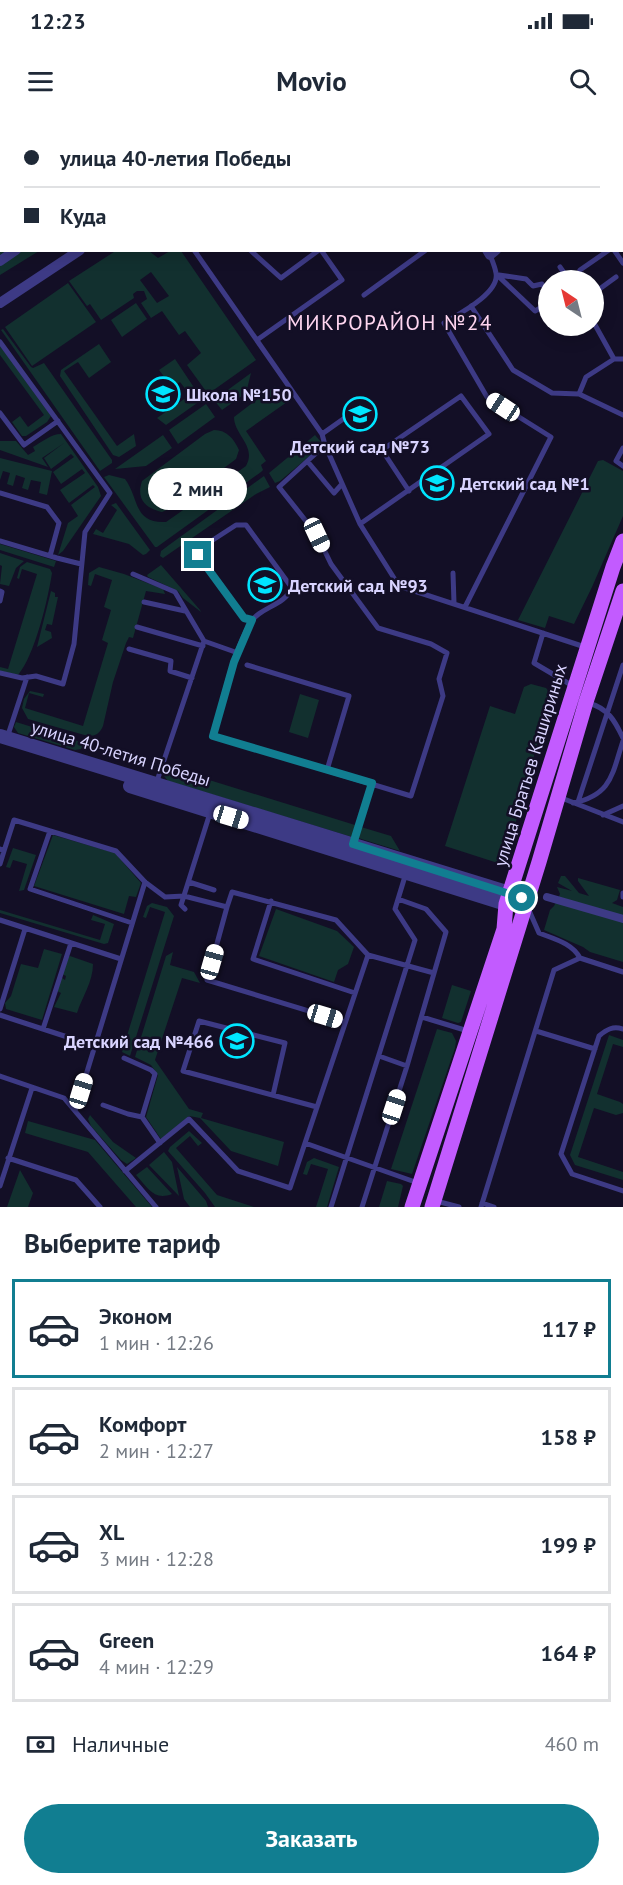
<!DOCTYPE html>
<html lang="ru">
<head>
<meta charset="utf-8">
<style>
	:root { --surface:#fff; --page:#f6f6f7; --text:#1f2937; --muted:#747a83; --line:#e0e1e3; --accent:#117e91 }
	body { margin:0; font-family:"PT Sans",sans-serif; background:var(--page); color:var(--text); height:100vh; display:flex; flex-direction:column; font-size:22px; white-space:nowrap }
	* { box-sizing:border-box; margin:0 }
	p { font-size:20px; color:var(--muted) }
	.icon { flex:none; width:33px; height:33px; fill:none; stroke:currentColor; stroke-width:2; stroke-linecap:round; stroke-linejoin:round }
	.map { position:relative; height:1087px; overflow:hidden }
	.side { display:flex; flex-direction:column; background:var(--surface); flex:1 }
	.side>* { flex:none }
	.guide { position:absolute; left:0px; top:0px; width:624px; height:132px; box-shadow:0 3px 15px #0003; display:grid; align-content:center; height:132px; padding:0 24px; background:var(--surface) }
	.needle { width:39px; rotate:325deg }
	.controls { position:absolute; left:538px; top:150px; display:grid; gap:12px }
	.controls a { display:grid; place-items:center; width:66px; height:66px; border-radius:50%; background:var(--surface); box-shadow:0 3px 15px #0003; font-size:30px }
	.end { position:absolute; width:27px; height:27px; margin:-14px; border:8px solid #117e91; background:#fff; box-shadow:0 0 0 3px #fff }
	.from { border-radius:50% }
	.bubble { position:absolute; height:42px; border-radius:21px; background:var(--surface); box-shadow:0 3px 15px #0003; font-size:20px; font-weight:700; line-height:42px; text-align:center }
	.car { position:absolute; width:18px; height:36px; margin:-18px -9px; border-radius:8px; box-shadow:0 0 4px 2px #0007; background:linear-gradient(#fff 24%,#345 0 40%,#fff 0 76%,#345 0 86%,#fff 0) }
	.guide b { display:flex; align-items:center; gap:21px; height:57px; font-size:22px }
	.guide b+b { border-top:2px solid var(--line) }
	.guide i { width:15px; height:15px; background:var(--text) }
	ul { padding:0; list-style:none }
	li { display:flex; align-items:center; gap:18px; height:99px; margin:0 12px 9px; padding:0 12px; border:3px solid var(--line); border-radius:0px }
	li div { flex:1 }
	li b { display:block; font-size:22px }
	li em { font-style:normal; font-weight:700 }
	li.current { border-color:var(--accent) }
	li>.icon { width:54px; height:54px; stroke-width:1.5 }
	h2 { padding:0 24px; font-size:27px; line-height:72px }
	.pay { display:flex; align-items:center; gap:15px; height:66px; padding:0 24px; font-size:22px }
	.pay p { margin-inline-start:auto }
	.button { display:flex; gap:12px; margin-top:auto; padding:12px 24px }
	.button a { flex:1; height:69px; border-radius:36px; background:var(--accent); color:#fff; font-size:24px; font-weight:700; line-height:69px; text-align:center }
	.status { display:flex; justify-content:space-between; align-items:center; height:42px; padding:0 30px; background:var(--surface); direction:ltr }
	.status svg { height:16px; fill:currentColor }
	header { display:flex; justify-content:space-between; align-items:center; height:78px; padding:0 24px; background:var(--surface); font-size:27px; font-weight:700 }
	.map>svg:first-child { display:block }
</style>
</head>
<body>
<div class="status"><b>12:23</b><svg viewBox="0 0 49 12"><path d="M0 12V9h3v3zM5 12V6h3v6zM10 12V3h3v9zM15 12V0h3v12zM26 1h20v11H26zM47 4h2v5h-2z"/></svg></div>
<header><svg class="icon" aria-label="menu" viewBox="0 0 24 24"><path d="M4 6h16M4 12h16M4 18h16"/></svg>Movio<svg class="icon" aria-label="search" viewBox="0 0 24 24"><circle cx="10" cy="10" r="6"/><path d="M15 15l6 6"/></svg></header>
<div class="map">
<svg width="623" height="1087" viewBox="0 0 623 1087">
	<rect width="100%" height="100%" fill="#130f26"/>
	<path fill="#12302f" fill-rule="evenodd" d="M0,0H246L2,2V130L39,131L0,155Z
		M117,130L149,131L158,138L170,131H181L256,240L208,274L187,245L201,233L185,211L179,215L162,191L151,198L141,183L147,179L144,171H137L133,174L134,178L101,200L90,184L87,186L69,161ZM151,152L169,176L157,183L140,160Z
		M68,163L96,202L32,246L5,207Z
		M136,183L147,199L122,217L111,200Z
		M3,209L31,247L33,248L44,243L112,340V343L100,351L1,210Z
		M99,224L111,242L89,258L78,242L64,251L117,326L134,314L136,326L119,337L113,335L60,256L61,250Z
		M0,225L51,296L47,302L26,316H22L12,302L20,296L28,307L44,295L0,235Z
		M175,239L201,278L200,281L166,305L157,298L190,275L180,262L172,267L159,250Z
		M251,253L246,273L222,290L214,280Z
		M275,266L287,282L246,311L266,341L261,345L263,350L261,352L157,427H155L104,357L109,355L125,359C139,377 133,404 166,402L246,346C257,326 234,315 234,297Z
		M206,284L215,297L178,324L169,310Z
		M214,310C227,310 234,319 239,330L236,339L171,388L162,392C145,388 136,379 142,361L205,314Z
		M61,314L98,367L101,376L63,431L58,435L68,403L78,396L71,385L95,367L93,365L69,383L60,370L85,353L82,349L61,364L53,352L74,337L71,334L51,349L44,338L64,323L42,338L48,347L0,330V321H16L28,335L35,331L33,327C42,322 51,314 61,314Z
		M163,315L172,328L146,346L115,349Z
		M315,315L321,322L320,326L318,328L314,323L308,328L312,334L280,361L275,363L269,353Z
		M0,338L52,351L47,375L39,373L41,362L31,360L28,370L22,368L25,358L16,355L13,366L7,364L10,353L3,351L0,360Z
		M603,340L623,351V396L592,467L574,504L549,496L545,508L518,500L598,341Z
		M264,356L270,367L256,374L163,438L160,436L161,431L169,425Z
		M116,383L150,430L146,434L143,435L129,424L93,414L96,409L103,413L117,390L111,385Z
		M0,424L56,441L54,447L0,430Z
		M0,433L24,441L16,448L9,466L0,464L2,446L0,445Z
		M27,442L50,449L52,453C48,479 35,535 18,555L0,551V547L8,549L37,454L22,449L19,459L17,458L20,447Z
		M161,445L200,490L201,492L183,478L178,471L148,457L147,455Z
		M99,447L124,454L163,469L165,474L146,471L133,518L129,517L126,523L113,562L103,606C100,613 96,616 88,616L28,599L22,588L24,579L30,571L44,574L43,577L29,573L25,588L83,606L108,523L102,520L111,490L104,487L112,460L95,454L91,466L88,465L89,453Z
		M51,471L55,473V477H58L52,505L47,504L45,510L51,512L52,518L37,527Z
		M531,564L546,568L551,574L504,745L445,726L490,586L515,594L524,567Z
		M300,574L319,580L308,618L289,612Z
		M16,602L84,623L81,629L75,630L18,613L14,607Z
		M164,646L355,705L352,717L168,661L164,656Z
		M361,707L391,716L400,731L358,718Z
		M53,715L115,733L141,763L136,777L129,776L124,794L34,766Z
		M13,728L36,735L24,770L19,771L27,744L13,740L10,748L6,747Z
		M561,756H565L579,773L589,776L578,761V758L620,770L617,780L612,783L623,787V842L590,832L583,827L544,810L550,790L554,786L560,774L557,767L572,771L558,763Z
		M152,783L167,787L174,796L130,936L122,932L165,792L150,787L146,798L143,797L147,786Z
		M276,789L337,811L354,827L348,844L338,850L334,862L259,836Z
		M0,790L100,820L105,804L91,800L93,795L114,804L108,823L104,824L0,793Z
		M44,829L62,834L42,900L6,889L5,883L11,876L21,844L38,848Z
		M173,832L170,845L194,852L200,863L182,858L155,940L189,989L203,993L201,998L284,1022L278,1046L231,1031L200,998L189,996L161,1019L146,997L158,955L151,945L135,937L166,836Z
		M70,836L93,844C93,862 82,877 77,893L54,887L61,873L57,871L61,857L65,860L66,856L62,854L68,837Z
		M452,865L471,871L461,902L458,903L442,898Z
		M437,909L452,913L456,921L455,928L412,1054L391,1049Z
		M609,915L623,920V927L613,924L597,974L620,982L623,984V993L616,995L594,988L578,1037L623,1052V1060L575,1045L570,1035Z
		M90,995L113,1022L136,1038L127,1044L121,1040L91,1006L88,999Z
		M28,1001L95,1020L152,1087H136L88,1032L25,1013Z
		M189,1011L202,1023L198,1026L190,1016L176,1028L217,1075L254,1087H215L205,1073L168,1031L170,1027Z
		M164,1032L172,1042L179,1076L149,1045Z
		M314,1038L339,1047L327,1087H316L328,1049L311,1044L307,1055L303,1054L307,1042Z
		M147,1047L172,1074C154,1081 148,1068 136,1055Z
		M177,1047L206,1081L208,1087H190L184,1079Z
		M20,1050L33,1073L28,1087H7Z
		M387,1061L401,1064L403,1066L398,1087H379Z"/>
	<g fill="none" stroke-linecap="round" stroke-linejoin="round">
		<path stroke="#3d3a85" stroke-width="5" d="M101,0L102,2
			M381,0L382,2
			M466,2L468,0
			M531,2L533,0
			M194,130L322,314L325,325L360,404L399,466L585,527
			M250,130L281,158L319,130
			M614,130L623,143
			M560,147L569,160
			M580,150L609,130
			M497,155L535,191L549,183
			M499,155L526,159L533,166L542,164L549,175
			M594,173L616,157
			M364,175L426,130
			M471,186L513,250L552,273L579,274L623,295
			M594,203L614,239
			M257,220L342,160L321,130
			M0,222L110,373L85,412L74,524L63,564L36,556L22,558L0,553
			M579,274L586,257L614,239H623
			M0,293L24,325L58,301
			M322,314L363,285
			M623,328L616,341L623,346
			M308,342L334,373L342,364
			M0,373L47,387L59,403L50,436
			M360,404L489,314L461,276L382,330L409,371
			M0,421L57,438L81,444
			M453,453L454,483
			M133,454L175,472L204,521
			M0,471L2,472L0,481
			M144,482L185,491
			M465,487L551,317L487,277L444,203C459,194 500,173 496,153C495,147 492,140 490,135
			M252,500L244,498L198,435L199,429L236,405H246L292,468C284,486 260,487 251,502C232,534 223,580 213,616L411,676L443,576L439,559L447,533L431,524L378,508L331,444L317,415L279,367L325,325
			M137,507L203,526
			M543,513L534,543L573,566
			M129,529L171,541L170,551L192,558
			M247,545L349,576L327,650
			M588,583C608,588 615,601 623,618
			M7,618L27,557
			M156,664L204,521L238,533
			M559,677L623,702
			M578,682L623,545
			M573,683C612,675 612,654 623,621
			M603,695L623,686
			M50,711L30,769L132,803
			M354,723L372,663
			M0,729L4,731L14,700L116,731L145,762L165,777L184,776L227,787L232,772L336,800L368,835L305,1023
			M0,744L4,731
			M189,762L214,770
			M623,773V777
			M271,781L253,839L355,873
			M227,787L207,860L345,902
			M528,788L539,813C554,819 572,823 580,838
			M185,789L181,785L210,693
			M0,800L121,839
			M368,835L434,853
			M0,889L25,809
			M0,895L95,926
			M422,897L468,911
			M43,909L71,823
			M623,909C613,906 607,909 599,916L561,1034L572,1054L623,1071
			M536,911L595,929
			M379,936L407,946
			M124,938L151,950L155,954L142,997
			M0,956L64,978L156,1087
			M273,975L285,923L199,901L183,951L317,987
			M103,985L128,994L142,997L160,1023
			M75,991L145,762
			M8,1038L76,1060L100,1087
			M125,1051L189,999L238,1051L290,1068L305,1023L418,1063
			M0,1066L32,968
			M436,1081L459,1087
			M482,1083L494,1087
			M331,1087L415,820L395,789L406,753
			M362,1087L407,946L446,812L426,789L398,779
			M481,1087L554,850L580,838L623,852"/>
		<path stroke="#3d3a85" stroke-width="8" d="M547,777L623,799"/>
		<path stroke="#3d3a85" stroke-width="10" d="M396,0L397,2
			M609,0L610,2
			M79,2V1
			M212,2L215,0
			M292,2L294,0
			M622,18L623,19
			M622,45H623
			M0,53L2,52
			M487,130L490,135L496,130
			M0,141L16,130
			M0,183L80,130"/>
		<path stroke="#3d3a85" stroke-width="14" d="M0,616L510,773
			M130,666L506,784"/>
		<path stroke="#c25bff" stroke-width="15" d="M412,1087L504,809L506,784L613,447L623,421
			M432,1087L539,742L586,582L623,471"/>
	</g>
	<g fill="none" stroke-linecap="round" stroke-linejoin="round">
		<path stroke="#117e91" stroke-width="8" d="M198,435L244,498L252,500L234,542L213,616L372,663L353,724L522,778"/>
	</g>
	<defs>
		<g id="school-ring" transform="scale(1.725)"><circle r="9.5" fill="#130f26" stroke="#00e5ff" stroke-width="1.5"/><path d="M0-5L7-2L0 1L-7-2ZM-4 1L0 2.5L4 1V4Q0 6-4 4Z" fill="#00e5ff"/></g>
	</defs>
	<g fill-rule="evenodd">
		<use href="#school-ring" x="163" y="274"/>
		<use href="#school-ring" x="360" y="294"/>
		<use href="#school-ring" x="437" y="363"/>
		<use href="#school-ring" x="265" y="465"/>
		<use href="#school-ring" x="237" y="921"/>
	</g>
	<g text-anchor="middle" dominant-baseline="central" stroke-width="5" stroke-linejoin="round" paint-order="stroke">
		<g font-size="18" font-weight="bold" fill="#d9d4ff" stroke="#130f26" text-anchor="start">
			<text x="186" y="274">Школа №150</text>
			<text x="360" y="326" text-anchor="middle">Детский сад №73</text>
			<text x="460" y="363">Детский сад №1</text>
			<text x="288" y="465">Детский сад №93</text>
			<text x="214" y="921" text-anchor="end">Детский сад №466</text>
		</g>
		<g font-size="18" fill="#d9d4ff" stroke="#130f26">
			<text transform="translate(121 633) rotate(17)">улица 40-летия Победы</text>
			<text transform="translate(530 645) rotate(-73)">улица Братьев Кашириных</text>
		</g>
		<g font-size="21" letter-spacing="1.5" fill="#ffd6f0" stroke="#130f26">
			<text x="390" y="202">МИКРОРАЙОН №24</text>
		</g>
	</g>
</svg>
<div class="controls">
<a><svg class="needle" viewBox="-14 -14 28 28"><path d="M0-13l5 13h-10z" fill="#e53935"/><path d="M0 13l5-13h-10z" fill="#747a83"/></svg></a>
</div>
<i class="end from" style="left:522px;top:778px"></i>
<i class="end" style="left:198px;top:435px"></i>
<div class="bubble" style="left:148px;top:348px;width:99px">2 мин</div>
<i class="car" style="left:503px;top:287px;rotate:303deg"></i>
<i class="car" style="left:317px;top:415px;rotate:155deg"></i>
<i class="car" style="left:231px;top:697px;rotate:107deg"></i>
<i class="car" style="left:212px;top:842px;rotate:16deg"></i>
<i class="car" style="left:325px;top:896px;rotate:107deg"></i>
<i class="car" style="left:81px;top:971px;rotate:17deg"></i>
<i class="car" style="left:394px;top:987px;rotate:18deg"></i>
<div class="guide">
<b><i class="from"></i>улица 40-летия Победы</b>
<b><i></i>Куда</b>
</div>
</div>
<section class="side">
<h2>Выберите тариф</h2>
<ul>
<li class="current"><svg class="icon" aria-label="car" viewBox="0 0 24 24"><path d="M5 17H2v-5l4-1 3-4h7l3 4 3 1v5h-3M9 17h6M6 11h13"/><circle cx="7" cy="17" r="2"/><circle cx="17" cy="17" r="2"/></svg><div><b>Эконом</b><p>1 мин · 12:26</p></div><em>117 ₽</em></li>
<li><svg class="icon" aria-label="car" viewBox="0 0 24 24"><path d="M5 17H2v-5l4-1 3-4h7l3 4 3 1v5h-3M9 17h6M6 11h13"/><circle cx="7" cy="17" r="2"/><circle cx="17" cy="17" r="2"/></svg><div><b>Комфорт</b><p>2 мин · 12:27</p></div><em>158 ₽</em></li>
<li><svg class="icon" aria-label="car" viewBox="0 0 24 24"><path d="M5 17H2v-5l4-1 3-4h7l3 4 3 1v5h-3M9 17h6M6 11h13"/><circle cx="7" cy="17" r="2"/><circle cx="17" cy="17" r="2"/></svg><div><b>XL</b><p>3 мин · 12:28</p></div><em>199 ₽</em></li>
<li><svg class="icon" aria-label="car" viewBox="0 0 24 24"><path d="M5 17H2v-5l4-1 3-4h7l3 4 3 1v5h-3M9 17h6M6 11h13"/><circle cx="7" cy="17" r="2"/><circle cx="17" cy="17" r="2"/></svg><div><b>Green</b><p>4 мин · 12:29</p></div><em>164 ₽</em></li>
</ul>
<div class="pay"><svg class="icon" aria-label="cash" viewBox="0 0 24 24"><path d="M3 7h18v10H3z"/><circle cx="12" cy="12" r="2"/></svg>Наличные<p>460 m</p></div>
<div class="button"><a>Заказать</a></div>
</section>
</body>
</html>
